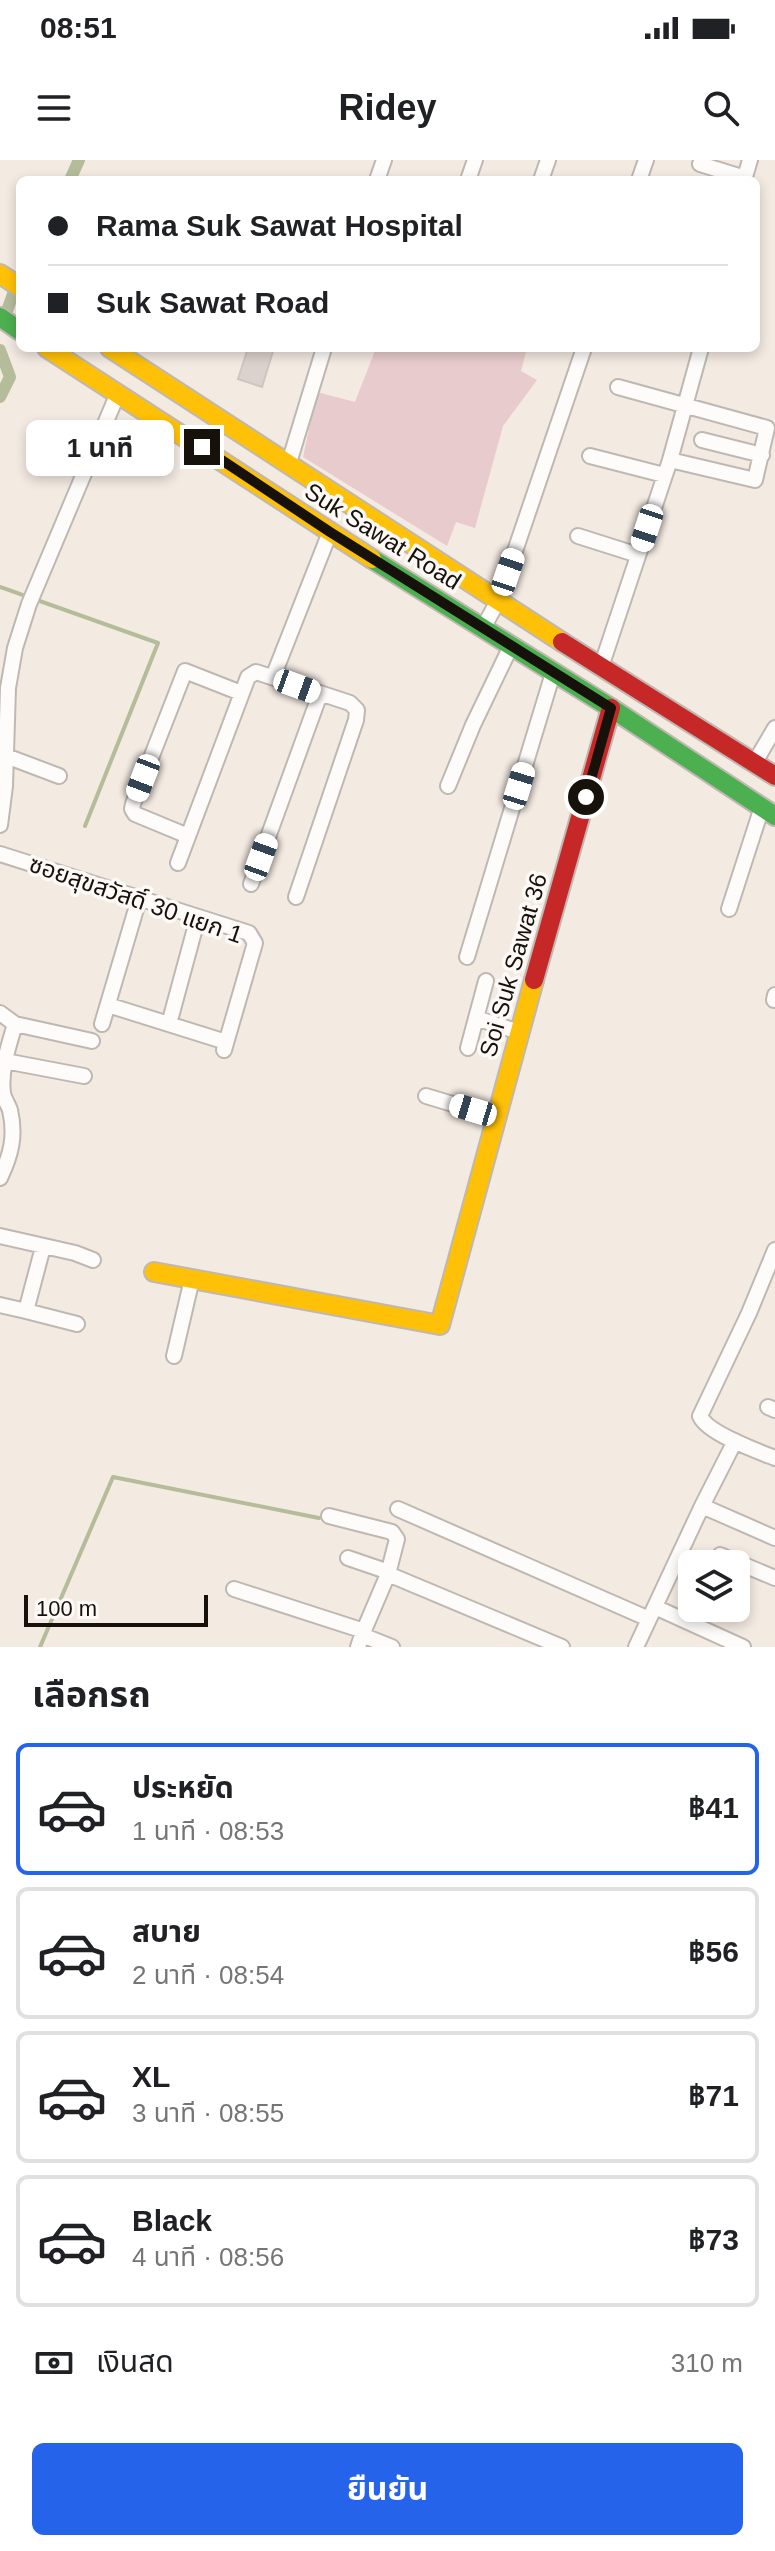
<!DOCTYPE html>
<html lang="th">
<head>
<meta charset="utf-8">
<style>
	:root { --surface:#fff; --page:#f2f2f2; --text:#202124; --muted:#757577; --line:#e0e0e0; --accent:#2563eb }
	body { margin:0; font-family:Helvetica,"Noto Sans Thai",sans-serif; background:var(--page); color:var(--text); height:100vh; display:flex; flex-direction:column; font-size:30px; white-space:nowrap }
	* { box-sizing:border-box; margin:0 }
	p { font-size:26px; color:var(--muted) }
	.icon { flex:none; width:44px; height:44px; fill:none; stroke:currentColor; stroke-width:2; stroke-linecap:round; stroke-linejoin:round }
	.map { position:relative; height:1487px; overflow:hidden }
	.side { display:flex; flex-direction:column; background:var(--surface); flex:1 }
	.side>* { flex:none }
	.hud { position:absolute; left:16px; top:16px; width:744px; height:176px; border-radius:12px; box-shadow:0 4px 12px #0003; display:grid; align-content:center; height:176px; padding:0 32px; background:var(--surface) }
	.buttons { position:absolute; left:678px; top:1390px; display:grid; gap:16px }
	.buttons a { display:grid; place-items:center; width:72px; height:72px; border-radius:12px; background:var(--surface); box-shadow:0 4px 12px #0003; font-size:40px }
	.scale { position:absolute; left:24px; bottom:20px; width:184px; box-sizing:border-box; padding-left:8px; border:4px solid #17110c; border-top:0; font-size:22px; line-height:28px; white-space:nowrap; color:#17110c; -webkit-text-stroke:6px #fdf9f6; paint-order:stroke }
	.end { position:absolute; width:36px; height:36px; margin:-18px; border:10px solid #17110c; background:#fff; box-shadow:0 0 0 4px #fff }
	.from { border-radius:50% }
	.bubble { position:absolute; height:56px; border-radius:12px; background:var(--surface); box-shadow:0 4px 12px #0003; font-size:26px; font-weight:700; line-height:56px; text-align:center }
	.car { position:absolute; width:24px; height:48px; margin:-24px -12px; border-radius:10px; box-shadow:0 0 6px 2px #0007; background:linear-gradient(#fff 24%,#345 0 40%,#fff 0 76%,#345 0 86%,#fff 0) }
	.hud b { display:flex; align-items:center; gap:28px; height:76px; font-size:30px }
	.hud b+b { border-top:2px solid var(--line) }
	.hud i { width:20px; height:20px; background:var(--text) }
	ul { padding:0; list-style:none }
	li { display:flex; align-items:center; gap:24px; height:132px; margin:0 16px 12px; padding:0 16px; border:4px solid var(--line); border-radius:12px }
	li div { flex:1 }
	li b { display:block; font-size:30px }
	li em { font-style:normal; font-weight:700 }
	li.active { border-color:var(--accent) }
	li>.icon { width:72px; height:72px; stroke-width:1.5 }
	h2 { padding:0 32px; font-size:36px; line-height:96px }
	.pay { display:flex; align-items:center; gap:20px; height:88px; padding:0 32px; font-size:30px }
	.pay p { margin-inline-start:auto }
	.primary-button { display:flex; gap:16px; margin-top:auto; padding:16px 32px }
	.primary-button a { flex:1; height:92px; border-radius:12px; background:var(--accent); color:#fff; font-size:32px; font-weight:700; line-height:92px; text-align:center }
	.status { display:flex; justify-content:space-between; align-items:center; height:56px; padding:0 40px; background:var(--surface); direction:ltr }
	.status svg { height:22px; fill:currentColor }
	header { display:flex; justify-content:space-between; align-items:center; height:104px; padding:0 32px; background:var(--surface); font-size:36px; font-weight:700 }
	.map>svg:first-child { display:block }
</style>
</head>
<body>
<div class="status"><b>08:51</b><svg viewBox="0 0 49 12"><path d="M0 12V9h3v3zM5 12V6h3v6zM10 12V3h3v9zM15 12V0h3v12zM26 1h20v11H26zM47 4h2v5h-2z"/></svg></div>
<header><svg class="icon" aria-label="menu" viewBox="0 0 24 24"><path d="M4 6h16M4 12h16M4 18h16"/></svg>Ridey<svg class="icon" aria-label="search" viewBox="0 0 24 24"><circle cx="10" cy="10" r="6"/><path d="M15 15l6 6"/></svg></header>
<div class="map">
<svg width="775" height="1487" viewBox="0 0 775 1487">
	<rect width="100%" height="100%" fill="#f3eae2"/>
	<path fill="#e8cbcd" d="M376,188H527L521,211L537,220L503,266L475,368L456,362L447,386L303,297L317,232L355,242Z"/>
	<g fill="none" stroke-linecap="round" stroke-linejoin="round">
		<path stroke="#b5bc9a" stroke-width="4" d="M0,427L158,483L85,666
			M40,1487L113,1317L319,1358"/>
		<path stroke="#b5bc9a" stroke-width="12" d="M70,20L79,0
			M3,162L17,123
			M0,190L10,217L0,237"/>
	</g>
	<path fill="#dbd2cd" stroke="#cec6c1" stroke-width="2" d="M248,188H274L262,227L238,219Z"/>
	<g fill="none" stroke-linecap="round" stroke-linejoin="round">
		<g stroke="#bfb8b2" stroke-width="18">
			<path id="street" d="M700,4L745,18
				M377,20L384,0
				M468,20L475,0
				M541,20L548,0
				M639,20L646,0
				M744,20L750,0
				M618,227L767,268L755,320L670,300
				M702,280L762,295
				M590,296L664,315
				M288,306L324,188
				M578,376L638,395
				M483,468L498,441L584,188
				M601,507L670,300L701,188
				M273,517L330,372
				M6,596L59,616
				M755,602L775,568
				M448,626L473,565L511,486
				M0,665L5,626L8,528L15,488L29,444L118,233
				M188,676L135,654L132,649L133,644L185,511L241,533
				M0,694L249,773L255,783L224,890
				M178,703L248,517L256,512L350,543L357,550L356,560L296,737
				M251,724L320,534
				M729,749L762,647
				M467,797L553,513
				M774,840L775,835
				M108,845L226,882
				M0,853L15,864C9,885 0,910 3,933C4,939 8,944 10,950C16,976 11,995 0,1018
				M476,858L519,872
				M15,864L92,881
				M102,864L139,739
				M169,864L198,757
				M468,888L486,821
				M5,901L84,916
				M426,936L496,957
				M0,1076L75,1093L93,1100
				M775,1090L749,1153L700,1256C707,1273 757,1291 775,1298
				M0,1145L26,1151L43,1087
				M26,1151L77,1164
				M174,1196L192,1119
				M768,1247L775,1250
				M702,1346L775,1378
				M398,1349L649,1459
				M329,1356L392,1372L397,1379L388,1414L362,1475
				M720,1395L775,1418
				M348,1398L389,1412
				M388,1414L562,1487
				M234,1429L364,1471
				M655,1447L743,1487
				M358,1487L362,1475L392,1487
				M636,1487L702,1346L735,1281"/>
		</g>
		<g stroke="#bfb8b2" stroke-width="22">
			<path id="fast" d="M0,157L20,171
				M372,399L611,548L775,656"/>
		</g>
		<g stroke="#bfb8b2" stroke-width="22">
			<path id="slow" d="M0,114L20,127
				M47,188L372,399
				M110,188L562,482
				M154,1112L440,1165L534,820"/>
		</g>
		<g stroke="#bfb8b2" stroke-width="22">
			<path id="jam" d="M562,482L775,616
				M534,820L611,548"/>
		</g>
		<use href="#street" stroke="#fdfcfb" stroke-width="14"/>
		<use href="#fast" stroke="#4caf50" stroke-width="18"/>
		<use href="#slow" stroke="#ffc107" stroke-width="18"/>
		<use href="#jam" stroke="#c62828" stroke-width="18"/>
	</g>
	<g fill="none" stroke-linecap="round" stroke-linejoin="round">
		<path stroke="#17110c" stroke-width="10" d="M202,287L330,372L611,548L586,637"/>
	</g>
	<g text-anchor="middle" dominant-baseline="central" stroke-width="7" stroke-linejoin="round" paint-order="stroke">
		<g font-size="24" fill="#17110c" stroke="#fdf9f6">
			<text transform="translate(383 376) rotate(32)">Suk Sawat Road</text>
			<text transform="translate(136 739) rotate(19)">ซอยสุขสวัสดิ์ 30 แยก 1</text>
			<text transform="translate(513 805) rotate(-74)">Soi Suk Sawat 36</text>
		</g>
	</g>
</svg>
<div class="buttons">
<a><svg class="icon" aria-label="layers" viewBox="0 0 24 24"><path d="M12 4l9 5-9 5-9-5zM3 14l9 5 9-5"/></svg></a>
</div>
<div class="scale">100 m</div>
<i class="end from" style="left:586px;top:637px"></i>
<i class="end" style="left:202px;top:287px"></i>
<div class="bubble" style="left:26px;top:260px;width:148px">1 นาที</div>
<i class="car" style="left:647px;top:368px;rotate:198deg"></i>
<i class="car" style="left:508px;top:412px;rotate:19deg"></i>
<i class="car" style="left:297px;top:526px;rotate:110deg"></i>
<i class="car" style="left:143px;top:618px;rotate:201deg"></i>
<i class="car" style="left:519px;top:626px;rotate:17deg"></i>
<i class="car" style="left:261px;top:697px;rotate:20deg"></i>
<i class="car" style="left:473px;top:950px;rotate:287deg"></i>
<div class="hud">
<b><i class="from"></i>Rama Suk Sawat Hospital</b>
<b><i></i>Suk Sawat Road</b>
</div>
</div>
<section class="side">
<h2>เลือกรถ</h2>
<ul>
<li class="active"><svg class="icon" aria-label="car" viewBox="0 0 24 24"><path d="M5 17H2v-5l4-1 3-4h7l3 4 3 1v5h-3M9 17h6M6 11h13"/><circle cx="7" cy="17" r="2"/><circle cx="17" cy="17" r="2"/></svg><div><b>ประหยัด</b><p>1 นาที · 08:53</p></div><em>฿41</em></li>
<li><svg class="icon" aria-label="car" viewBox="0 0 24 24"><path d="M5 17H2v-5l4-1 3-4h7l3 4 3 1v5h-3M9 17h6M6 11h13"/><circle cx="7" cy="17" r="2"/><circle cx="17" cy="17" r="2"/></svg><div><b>สบาย</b><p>2 นาที · 08:54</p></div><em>฿56</em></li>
<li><svg class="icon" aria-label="car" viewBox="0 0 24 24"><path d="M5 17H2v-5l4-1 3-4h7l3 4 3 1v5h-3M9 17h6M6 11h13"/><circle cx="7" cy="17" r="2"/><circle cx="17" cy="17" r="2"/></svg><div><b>XL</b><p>3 นาที · 08:55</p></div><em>฿71</em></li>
<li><svg class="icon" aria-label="car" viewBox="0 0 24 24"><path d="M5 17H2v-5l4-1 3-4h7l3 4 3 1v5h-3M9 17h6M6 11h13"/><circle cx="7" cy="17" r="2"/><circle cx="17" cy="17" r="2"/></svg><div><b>Black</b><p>4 นาที · 08:56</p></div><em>฿73</em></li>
</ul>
<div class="pay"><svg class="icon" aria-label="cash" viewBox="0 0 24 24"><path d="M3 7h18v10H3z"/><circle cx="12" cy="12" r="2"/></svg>เงินสด<p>310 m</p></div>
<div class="primary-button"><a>ยืนยัน</a></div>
</section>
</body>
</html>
